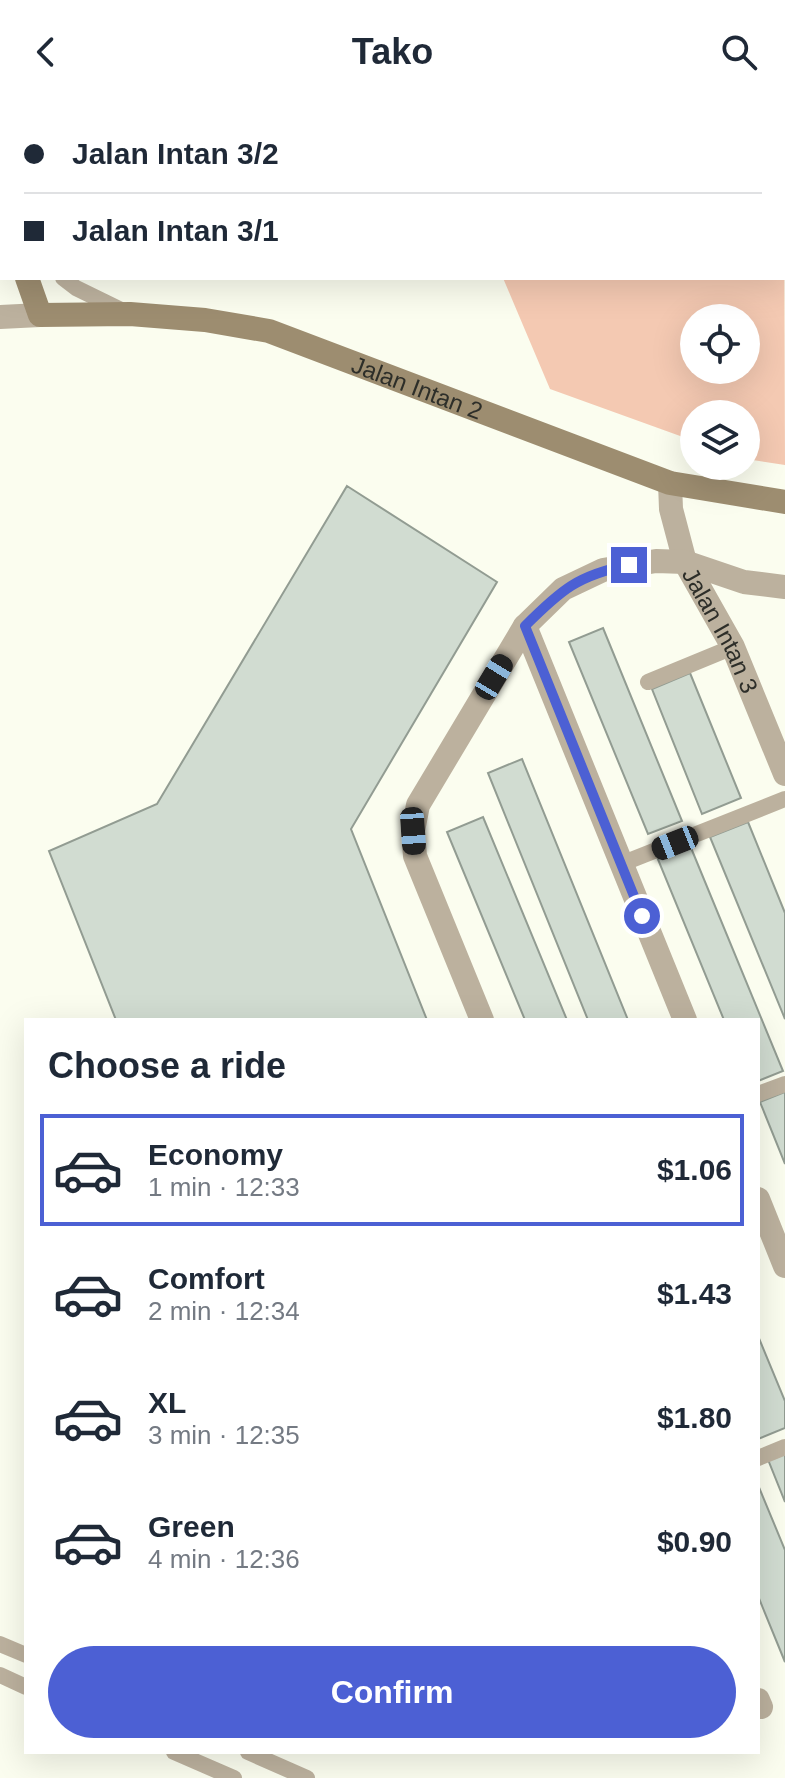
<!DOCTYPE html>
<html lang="en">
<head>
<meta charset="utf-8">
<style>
	:root { --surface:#fff; --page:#f6f6f7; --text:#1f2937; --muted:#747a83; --line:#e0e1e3; --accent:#4c60d4 }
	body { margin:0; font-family:Helvetica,sans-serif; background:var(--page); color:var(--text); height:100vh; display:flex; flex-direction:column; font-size:30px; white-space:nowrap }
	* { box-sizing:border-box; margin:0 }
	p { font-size:26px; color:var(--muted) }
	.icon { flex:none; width:44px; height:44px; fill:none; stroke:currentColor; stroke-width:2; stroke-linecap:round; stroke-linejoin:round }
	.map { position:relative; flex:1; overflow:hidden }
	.drawer { position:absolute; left:24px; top:914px; width:736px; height:736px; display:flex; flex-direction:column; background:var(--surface); border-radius:0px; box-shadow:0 8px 32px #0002 }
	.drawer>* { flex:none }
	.hud { position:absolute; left:0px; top:0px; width:786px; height:176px; box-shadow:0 8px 32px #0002; display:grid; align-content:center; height:176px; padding:0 24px; background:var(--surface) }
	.controls { position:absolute; left:680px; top:200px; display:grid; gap:16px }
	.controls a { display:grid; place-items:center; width:80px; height:80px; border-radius:50%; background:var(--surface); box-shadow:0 8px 32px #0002; font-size:40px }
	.end { position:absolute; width:36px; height:36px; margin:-18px; border:10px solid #4c60d4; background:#fff; box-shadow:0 0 0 4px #fff }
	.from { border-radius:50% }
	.car { position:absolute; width:24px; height:48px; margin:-24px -12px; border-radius:10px; box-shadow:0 0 6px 2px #0007; background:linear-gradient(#222 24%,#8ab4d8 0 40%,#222 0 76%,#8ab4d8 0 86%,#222 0) }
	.hud b { display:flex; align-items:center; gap:28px; height:76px; font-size:30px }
	.hud b+b { border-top:2px solid var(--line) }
	.hud i { width:20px; height:20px; background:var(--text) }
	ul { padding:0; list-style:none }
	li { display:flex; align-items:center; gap:24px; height:112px; margin:0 16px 12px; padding:0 8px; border:4px solid transparent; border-radius:0px }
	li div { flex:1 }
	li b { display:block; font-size:30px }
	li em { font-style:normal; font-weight:700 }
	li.on { border-color:var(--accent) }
	li>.icon { width:72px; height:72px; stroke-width:1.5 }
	h2 { padding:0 24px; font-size:36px; line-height:96px }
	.primary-button { display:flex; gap:16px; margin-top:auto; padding:16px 24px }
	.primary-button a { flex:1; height:92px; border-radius:48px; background:var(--accent); color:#fff; font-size:32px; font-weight:700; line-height:92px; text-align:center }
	header { display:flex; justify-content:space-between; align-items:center; height:104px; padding:0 24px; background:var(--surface); font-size:36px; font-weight:700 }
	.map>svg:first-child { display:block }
</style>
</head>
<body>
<header><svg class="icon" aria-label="back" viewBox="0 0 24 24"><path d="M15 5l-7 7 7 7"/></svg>Tako<svg class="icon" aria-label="search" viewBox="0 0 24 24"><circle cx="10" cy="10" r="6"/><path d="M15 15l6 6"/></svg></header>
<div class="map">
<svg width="785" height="1674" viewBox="0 0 785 1674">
	<rect width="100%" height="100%" fill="#fbfdef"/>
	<path fill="#f4c9b2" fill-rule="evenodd" d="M784,86L785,361L746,355V310H694V337L550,285L503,174H784ZM694,214H746V266H694Z"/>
	<path fill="#d1dcd1" stroke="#929c92" stroke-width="2" d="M347,382L497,478L351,725L427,916H116L49,747L157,700Z
		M603,524L682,717L648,730L569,538Z
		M690,569L741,694L702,710L652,585Z
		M522,655L628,916H588L488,669Z
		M483,713L567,916H525L447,728Z
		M748,718L785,809V915L710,733Z
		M689,739L783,967L758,977V916H724L657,753Z
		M785,988V1060L760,998Z
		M758,1232L785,1297V1324L758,1335Z
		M785,1346V1398L767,1353Z
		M758,1381L785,1446V1558L758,1492Z"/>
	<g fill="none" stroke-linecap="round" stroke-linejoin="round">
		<path stroke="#bcb19e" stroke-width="16" d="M394,0L396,2
			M678,0L680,2
			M652,2V0
			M771,2L780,0
			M0,137L2,123
			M63,174L76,184L121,206
			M648,578L733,543
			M621,760L785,695
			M758,990L785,980
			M758,1354L785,1343
			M0,1540L26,1551
			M0,1571L26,1583
			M174,1648L234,1674
			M248,1648L307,1674"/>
		<g stroke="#bcb19e" stroke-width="24">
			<path d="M0,213L40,211"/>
			<path id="s1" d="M670,379L671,405L685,458L733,543L785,670"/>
			<path d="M525,522L685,916"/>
			<path d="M482,916L415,752L413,727L418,701L525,522L563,485L603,466L656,457L685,458L744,478L785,483"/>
			<path d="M758,1095L785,1162"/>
			<path d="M758,1596L761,1603"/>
		</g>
		<g stroke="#9d8d70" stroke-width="24">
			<path d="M0,95L2,100"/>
			<path id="s2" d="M27,174L40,211L130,210L205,216L269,227L670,379L785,398"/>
		</g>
	</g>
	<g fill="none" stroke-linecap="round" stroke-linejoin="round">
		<path stroke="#4c60d4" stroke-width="10" d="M629,461C578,471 561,486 525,522L642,812"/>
	</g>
	<g text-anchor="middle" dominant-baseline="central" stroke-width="8" stroke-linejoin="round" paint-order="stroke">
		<g font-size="24" fill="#2d2e29" stroke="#fbfdef">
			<text stroke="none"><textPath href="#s2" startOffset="428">Jalan Intan 2</textPath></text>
			<text stroke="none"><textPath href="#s1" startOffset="158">Jalan Intan 3</textPath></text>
		</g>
	</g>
</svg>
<div class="controls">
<a><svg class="icon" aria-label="locate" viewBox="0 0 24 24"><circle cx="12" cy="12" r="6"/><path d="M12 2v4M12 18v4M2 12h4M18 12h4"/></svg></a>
<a><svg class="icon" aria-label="layers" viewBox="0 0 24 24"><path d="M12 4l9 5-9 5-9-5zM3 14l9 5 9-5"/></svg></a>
</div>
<i class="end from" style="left:642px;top:812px"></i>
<i class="end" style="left:629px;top:461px"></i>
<i class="car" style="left:494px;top:573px;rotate:31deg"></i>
<i class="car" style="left:413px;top:727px;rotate:176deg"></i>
<i class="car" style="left:675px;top:739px;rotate:248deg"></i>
<div class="hud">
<b><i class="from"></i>Jalan Intan 3/2</b>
<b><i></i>Jalan Intan 3/1</b>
</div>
<section class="drawer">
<h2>Choose a ride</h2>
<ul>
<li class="on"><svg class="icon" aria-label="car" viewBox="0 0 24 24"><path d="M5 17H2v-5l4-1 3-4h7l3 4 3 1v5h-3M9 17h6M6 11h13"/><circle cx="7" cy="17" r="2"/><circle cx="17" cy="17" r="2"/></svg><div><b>Economy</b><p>1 min · 12:33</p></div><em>$1.06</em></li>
<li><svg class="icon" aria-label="car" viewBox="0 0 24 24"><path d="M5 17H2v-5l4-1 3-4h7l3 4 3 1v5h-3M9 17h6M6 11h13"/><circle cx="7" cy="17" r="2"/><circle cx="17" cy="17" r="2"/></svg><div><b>Comfort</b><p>2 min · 12:34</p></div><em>$1.43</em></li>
<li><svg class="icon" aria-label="car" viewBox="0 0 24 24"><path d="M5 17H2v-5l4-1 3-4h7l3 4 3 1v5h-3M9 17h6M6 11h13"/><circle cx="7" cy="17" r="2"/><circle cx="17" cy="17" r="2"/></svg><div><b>XL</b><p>3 min · 12:35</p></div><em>$1.80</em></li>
<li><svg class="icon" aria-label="car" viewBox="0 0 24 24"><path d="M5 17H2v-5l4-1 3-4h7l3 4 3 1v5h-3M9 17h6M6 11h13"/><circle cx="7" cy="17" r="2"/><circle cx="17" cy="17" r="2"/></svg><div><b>Green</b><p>4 min · 12:36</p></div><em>$0.90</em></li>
</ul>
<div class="primary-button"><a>Confirm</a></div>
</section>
</div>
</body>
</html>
